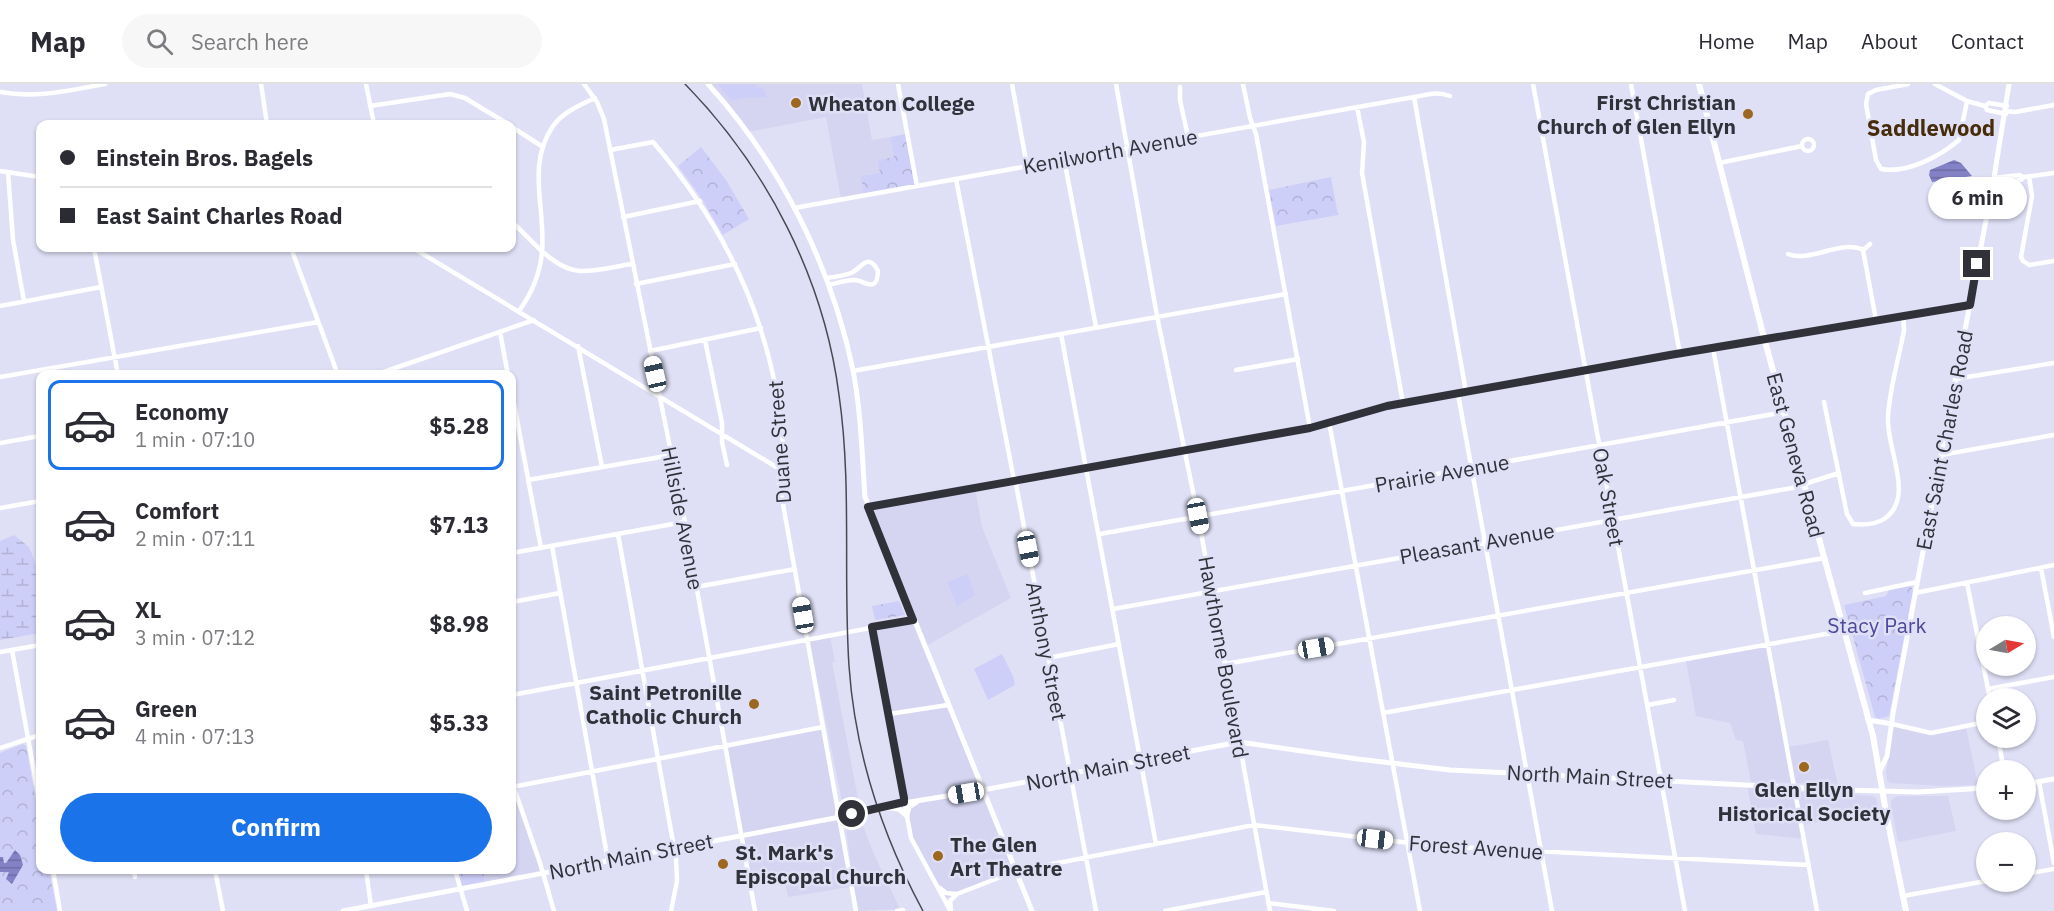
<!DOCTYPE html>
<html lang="en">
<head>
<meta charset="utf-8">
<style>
	:root { --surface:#fff; --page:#f7f7f7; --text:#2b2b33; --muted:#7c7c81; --line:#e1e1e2; --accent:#1a73e8 }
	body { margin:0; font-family:"IBM Plex Sans",sans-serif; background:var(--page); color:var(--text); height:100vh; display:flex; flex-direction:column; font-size:22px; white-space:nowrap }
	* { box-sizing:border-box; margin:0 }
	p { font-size:20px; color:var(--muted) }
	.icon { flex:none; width:33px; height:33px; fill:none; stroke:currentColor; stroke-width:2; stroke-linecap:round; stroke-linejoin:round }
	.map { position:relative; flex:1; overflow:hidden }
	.drawer { position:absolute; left:36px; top:286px; width:480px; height:504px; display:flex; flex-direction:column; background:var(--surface); border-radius:12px; box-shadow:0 2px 4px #0004 }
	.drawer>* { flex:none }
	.top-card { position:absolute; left:36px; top:36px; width:480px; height:132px; border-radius:12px; box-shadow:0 2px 4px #0004; display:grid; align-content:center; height:132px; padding:0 24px; background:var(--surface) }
	.needle { width:39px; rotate:80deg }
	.buttons { position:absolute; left:1976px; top:532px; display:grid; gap:12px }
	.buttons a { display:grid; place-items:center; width:60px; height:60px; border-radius:50%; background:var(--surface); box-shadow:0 2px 4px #0004; font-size:30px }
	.end { position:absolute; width:27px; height:27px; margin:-14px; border:8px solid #31313a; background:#fff; box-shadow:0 0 0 3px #fff }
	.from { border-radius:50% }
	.bubble { position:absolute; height:42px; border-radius:21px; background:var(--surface); box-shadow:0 2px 4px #0004; font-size:20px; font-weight:700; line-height:42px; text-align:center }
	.car { position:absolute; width:18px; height:36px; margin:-18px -9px; border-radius:8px; box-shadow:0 0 4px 2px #0007; background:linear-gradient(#fff 24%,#345 0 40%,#fff 0 76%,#345 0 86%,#fff 0) }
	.top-card b { display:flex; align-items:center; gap:21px; height:57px; font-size:22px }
	.top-card b+b { border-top:2px solid var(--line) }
	.top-card i { width:15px; height:15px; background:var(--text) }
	ul { padding:10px 0 0; list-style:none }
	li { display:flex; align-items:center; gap:18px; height:90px; margin:0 12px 9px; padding:0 12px; border:3px solid transparent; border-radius:12px }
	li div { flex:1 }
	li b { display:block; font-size:22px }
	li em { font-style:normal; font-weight:700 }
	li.current { border-color:var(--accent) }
	li>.icon { width:54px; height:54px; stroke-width:1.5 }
	.action { display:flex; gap:12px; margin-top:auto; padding:12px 24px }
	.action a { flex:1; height:69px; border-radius:36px; background:var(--accent); color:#fff; font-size:24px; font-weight:700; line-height:69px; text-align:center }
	header { display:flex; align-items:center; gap:36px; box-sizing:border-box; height:84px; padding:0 30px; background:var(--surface); border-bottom:2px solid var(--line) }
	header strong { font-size:28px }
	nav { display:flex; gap:33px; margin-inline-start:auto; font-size:21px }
	.search { width:420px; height:54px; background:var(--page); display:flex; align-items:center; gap:15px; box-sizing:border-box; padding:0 21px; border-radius:33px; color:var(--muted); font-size:22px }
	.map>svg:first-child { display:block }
</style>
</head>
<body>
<header>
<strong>Map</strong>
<div class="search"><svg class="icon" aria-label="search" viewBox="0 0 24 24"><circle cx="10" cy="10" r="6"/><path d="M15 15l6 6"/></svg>Search here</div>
<nav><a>Home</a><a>Map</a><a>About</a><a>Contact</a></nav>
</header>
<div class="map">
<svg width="2054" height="827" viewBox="0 0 2054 827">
	<defs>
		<pattern id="wetland-marsh" width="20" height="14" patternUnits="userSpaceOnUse" patternTransform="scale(1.5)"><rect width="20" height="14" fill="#cecff8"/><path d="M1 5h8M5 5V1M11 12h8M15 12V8" fill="none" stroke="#b1b2d5"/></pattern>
		<pattern id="park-crowns" width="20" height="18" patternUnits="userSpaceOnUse" patternTransform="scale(1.5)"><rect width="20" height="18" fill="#cecff8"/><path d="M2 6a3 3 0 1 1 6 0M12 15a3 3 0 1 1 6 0" fill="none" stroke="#b1b2d5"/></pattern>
		<pattern id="water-rules" width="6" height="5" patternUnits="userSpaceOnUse" patternTransform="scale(1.5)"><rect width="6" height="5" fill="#8482c6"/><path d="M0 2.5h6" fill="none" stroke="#6d6ba2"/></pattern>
	</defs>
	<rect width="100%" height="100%" fill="#dfe0f6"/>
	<path fill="#d5d5f2" d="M710,0H862L872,56L890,53L894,73L864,110L841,115L826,33L748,48Z
		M975,404L982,443L1011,514L926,562L870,423Z
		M912,538L946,619L890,629L874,544Z
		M830,552L835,578H832L860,725L844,727L809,556Z
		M1767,562L1792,699L1751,698L1743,657L1736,656L1730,639L1696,632L1686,577Z
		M947,622L981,705L906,719L890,632Z
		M1894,641L1930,649L1966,643L1978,701L1941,702L1890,699L1887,696L1886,688Z
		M822,645L838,732L742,750L726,662Z
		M1828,656L1838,701L1795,699L1788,663Z
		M1747,701L1801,708L1873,712L1876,714L1879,727L1802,741L1804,755L1756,750Z
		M512,704L541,788L485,798L483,786H512Z
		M982,707L1014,786L944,815L912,754L906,721Z
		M1900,712H1948L1956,747L1898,758L1891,721V717L1895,713Z
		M859,731L873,768L900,825L857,827L845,738L849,733Z
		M838,735L850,803L788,813L784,794L751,800L742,752Z"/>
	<path fill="#cecff8" d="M717,0H756L757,4L763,3L767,13C754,15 744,11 732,17Z
		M968,490L975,511L957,522L947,498Z
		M1002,570L1013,592L1015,601L988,616L974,585Z"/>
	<path fill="url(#wetland-marsh)" d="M14,451L29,463L40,491V549L0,556V457Z"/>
	<path fill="url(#park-crowns)" d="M906,50L916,101L864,110L861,92L880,89L878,76L894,73L890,53Z
		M701,63L726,96L749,135L723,151L702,115L678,82Z
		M1331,93L1338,131L1276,142L1269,106Z
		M1911,502L1913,507L1889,632L1879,635L1875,633L1844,521L1886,512L1889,506Z
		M899,517L905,531L875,536L872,522Z
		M23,660L26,662L40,738V786H49L57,827H0V669Z
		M457,786H483L485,798L462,802Z"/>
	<path fill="url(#water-rules)" d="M1954,76L1961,79L1972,92L1932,98L1929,91L1930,86Z
		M15,766L20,771L23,781L12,800L6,795L9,788H0V773H3L4,779H6Z"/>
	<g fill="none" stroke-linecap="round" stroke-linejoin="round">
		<path stroke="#fff" stroke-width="4.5" d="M261,0L267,40
			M366,0L374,40
			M584,0L597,18L604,35L683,428L755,827
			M898,0L917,102
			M1012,0L1027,82
			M1116,0L1157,232L1198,432L1270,827
			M1243,0L1250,34L1256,50L1310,344
			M1533,0L1685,827
			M1631,0L1680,270
			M1908,0L1876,6L1868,10L1866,20L1876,76L1881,85C1907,90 1940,72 1959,56L1967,17L1935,0
			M1180,3V16L1188,53
			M0,8C36,15 70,6 105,0
			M1414,13L1466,308
			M1967,17L1985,22L1987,26L2006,30
			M370,22L450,10L465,14L508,40
			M1985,22L1989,19L2007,22
			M1357,23L1364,58L1362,89L1403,319
			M2006,27L2015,28L2054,21
			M512,43L543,63
			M1802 61a6 6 0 1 1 12 0a6 6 0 1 1-12 0Z
			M610,66L653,58C725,142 769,234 782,344C785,363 778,379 779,398L856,827
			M1064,75L1096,243
			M1719,79L1802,62
			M0,87L40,93
			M8,88L13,156L24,217
			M2029,92L2032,112L2021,173L2023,177L2029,181L2054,177
			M1994,94L2020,91L2023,93
			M956,95L1013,391L1016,400L1096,827
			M1993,100L2021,96L2024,93L2054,89
			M794,124L1414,13C1428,11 1436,7 1450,12
			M623,133L700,117
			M512,138C531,155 553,185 580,187C597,188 616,182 632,180
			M94,164L118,291
			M291,164L338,291
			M413,164L778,384
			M1863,166L1870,160
			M1788,170C1810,179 1842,155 1863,166L1876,236
			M826,194C834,193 843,192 851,189C861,185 868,167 878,187C877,211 865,196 854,196C846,196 836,199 829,201
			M636,200L735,180
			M0,222L101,203
			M519,227C532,209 540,191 542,168C546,125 526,81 553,42C563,28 580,21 595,14
			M500,248L508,291
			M1061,250L1156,760
			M705,256L722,339V358L727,381
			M578,262L602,383
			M1713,264L1817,827
			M650,267L761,244
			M1236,286L1298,275
			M853,287L1286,210
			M375,291L534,236
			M0,293L318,238
			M1955,295L2054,279
			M512,309L541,464
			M1458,310L1552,827
			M1824,318L1847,430L1853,440C1864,441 1875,441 1884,435C1916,414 1886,364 1888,334C1889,305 1899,275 1904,246L1903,232
			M1329,338L1420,827
			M0,359L40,352
			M1941,371L2054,351
			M528,396L672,371
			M868,423L1310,344L1371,325L1403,319L1970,221
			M0,424L40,417
			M618,450L676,775L677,797L671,827
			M1100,450L1785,328
			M552,462L608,777
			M512,469L684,438
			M2041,484L2054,553
			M1967,499L1990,615
			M696,503L795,485
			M1865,509L1917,498
			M1915,509L2054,481
			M512,518L560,509
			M1113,525L1792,404L1839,389
			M872,543L911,754L950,826
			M12,566L40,720
			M0,568L40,561
			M1048,574L1119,560
			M1225,580L1824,474
			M1988,605L2054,593
			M512,611L913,536
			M1648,621L1674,616
			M1383,629L1843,547
			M889,630L948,621
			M1892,640L1931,649L1986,638
			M1998,654L2004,687
			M0,664L40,651
			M512,698L540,779L554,827
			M2039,698L2054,779
			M512,703L823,643
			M53,786L60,827
			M134,786L135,793
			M215,786L223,827
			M366,786L371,822
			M455,786L467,827
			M2025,790L2054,785
			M940,804L946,809L956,810
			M1903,812L1986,797
			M1268,819L1334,827
			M897,827L903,826
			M951,827L950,817L957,810L1016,787L1254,741L1436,762L1809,781
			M1165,827L1266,808"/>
		<path stroke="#fff" stroke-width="5" d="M708,0C780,79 831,181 853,286C861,328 862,370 865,413L1032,827
			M1868,636L1892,640
			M1879,689L1887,672L1893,629L1941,371L1993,100L2009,0
			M2025,700L2054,695
			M890,724L899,725L907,732L909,723L917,718
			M343,827L888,724L904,719L983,706L1239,658L1358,675L1450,686L1844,706L1918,708L1986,704"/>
		<path stroke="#fff" stroke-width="6" d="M1699,0L1763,250L1873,652L1887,734L1906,827"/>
		<path stroke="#484853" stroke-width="1.5" d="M685,0C767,84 824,194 839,311C852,400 843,492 849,582C855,669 882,751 923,827"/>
	</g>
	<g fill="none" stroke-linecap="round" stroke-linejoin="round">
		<path stroke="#31313a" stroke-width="8" d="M852,730L904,718V714L872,543L913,536L868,423L1310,344L1387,322L1670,271L1970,221L1977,180"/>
	</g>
	<g fill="#9c671e" stroke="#dfe0f6" stroke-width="2">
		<circle cx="796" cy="19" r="6"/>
		<circle cx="1748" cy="30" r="6"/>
		<circle cx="754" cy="620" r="6"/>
		<circle cx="1804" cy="683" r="6"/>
		<circle cx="938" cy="772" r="6"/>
		<circle cx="723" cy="780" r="6"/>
	</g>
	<g text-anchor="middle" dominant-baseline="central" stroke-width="5" stroke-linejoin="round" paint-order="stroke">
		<g font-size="21" font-weight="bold" fill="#31313a" stroke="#dfe0f6" text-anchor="start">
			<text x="1736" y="18" text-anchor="end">First Christian<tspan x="1736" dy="24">Church of Glen Ellyn</tspan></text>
			<text x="808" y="19">Wheaton College</text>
			<text x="742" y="608" text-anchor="end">Saint Petronille<tspan x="742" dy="24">Catholic Church</tspan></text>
			<text x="1804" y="705" text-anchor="middle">Glen Ellyn<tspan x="1804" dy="24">Historical Society</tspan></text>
			<text x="950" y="760">The Glen<tspan x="950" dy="24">Art Theatre</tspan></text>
			<text x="735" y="768">St. Mark's<tspan x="735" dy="24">Episcopal Church</tspan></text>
		</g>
		<g font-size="21" fill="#31313a" stroke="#dfe0f6">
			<text transform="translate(1110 67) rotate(-10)">Kenilworth Avenue</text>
			<text transform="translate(1944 356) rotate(-79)">East Saint Charles Road</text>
			<text transform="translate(779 358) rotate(-94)">Duane Street</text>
			<text transform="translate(1796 371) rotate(75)">East Geneva Road</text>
			<text transform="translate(1442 389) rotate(-10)">Prairie Avenue</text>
			<text transform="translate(1609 413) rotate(80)">Oak Street</text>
			<text transform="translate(683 434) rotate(79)">Hillside Avenue</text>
			<text transform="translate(1477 459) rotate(-10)">Pleasant Avenue</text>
			<text transform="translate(1047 567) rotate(79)">Anthony Street</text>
			<text transform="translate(1224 573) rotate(80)">Hawthorne Boulevard</text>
			<text transform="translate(1108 683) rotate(-11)">North Main Street</text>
			<text transform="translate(1590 692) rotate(3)">North Main Street</text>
			<text transform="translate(1476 763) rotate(4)">Forest Avenue</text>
			<text transform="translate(631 772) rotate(-11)">North Main Street</text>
		</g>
		<g font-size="21" fill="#4f479a" stroke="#dfe0f6">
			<text x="1877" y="541">Stacy Park</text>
		</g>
		<g font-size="22" font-weight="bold" fill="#462c0a" stroke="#dfe0f6">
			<text x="1931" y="43">Saddlewood</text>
		</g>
	</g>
</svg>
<div class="buttons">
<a><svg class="needle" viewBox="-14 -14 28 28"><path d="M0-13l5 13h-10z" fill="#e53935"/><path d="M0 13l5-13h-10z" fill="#7c7c81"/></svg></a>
<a><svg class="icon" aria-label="layers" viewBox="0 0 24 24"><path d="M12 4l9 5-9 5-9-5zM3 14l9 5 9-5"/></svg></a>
<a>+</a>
<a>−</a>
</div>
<i class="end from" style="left:852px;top:730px"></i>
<i class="end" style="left:1977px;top:180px"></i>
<div class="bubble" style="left:1928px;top:93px;width:99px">6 min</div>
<i class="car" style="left:655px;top:290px;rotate:347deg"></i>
<i class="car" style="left:1198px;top:432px;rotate:169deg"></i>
<i class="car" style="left:1028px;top:465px;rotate:169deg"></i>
<i class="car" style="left:803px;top:531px;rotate:350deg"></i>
<i class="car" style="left:1316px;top:564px;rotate:80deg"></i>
<i class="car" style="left:966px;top:709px;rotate:260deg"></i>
<i class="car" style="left:1375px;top:755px;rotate:97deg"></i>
<div class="top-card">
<b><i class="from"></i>Einstein Bros. Bagels</b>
<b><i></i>East Saint Charles Road</b>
</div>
<section class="drawer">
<ul>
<li class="current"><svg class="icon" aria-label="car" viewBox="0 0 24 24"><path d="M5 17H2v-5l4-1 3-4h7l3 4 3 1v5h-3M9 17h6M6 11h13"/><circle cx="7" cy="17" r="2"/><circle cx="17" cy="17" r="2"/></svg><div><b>Economy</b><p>1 min · 07:10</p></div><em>$5.28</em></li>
<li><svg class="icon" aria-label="car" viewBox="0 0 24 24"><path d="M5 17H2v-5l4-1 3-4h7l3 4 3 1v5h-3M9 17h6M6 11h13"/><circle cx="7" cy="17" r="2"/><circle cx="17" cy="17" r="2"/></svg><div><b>Comfort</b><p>2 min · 07:11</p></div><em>$7.13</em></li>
<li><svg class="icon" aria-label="car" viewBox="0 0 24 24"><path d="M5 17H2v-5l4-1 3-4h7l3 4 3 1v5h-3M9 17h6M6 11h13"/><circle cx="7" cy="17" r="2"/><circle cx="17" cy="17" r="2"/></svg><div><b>XL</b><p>3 min · 07:12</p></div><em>$8.98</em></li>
<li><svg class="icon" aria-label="car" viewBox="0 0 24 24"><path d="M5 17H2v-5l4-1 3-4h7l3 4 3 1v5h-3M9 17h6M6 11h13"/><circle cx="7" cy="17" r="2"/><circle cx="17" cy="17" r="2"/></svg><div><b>Green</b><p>4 min · 07:13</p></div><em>$5.33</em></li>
</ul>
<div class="action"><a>Confirm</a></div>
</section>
</div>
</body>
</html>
